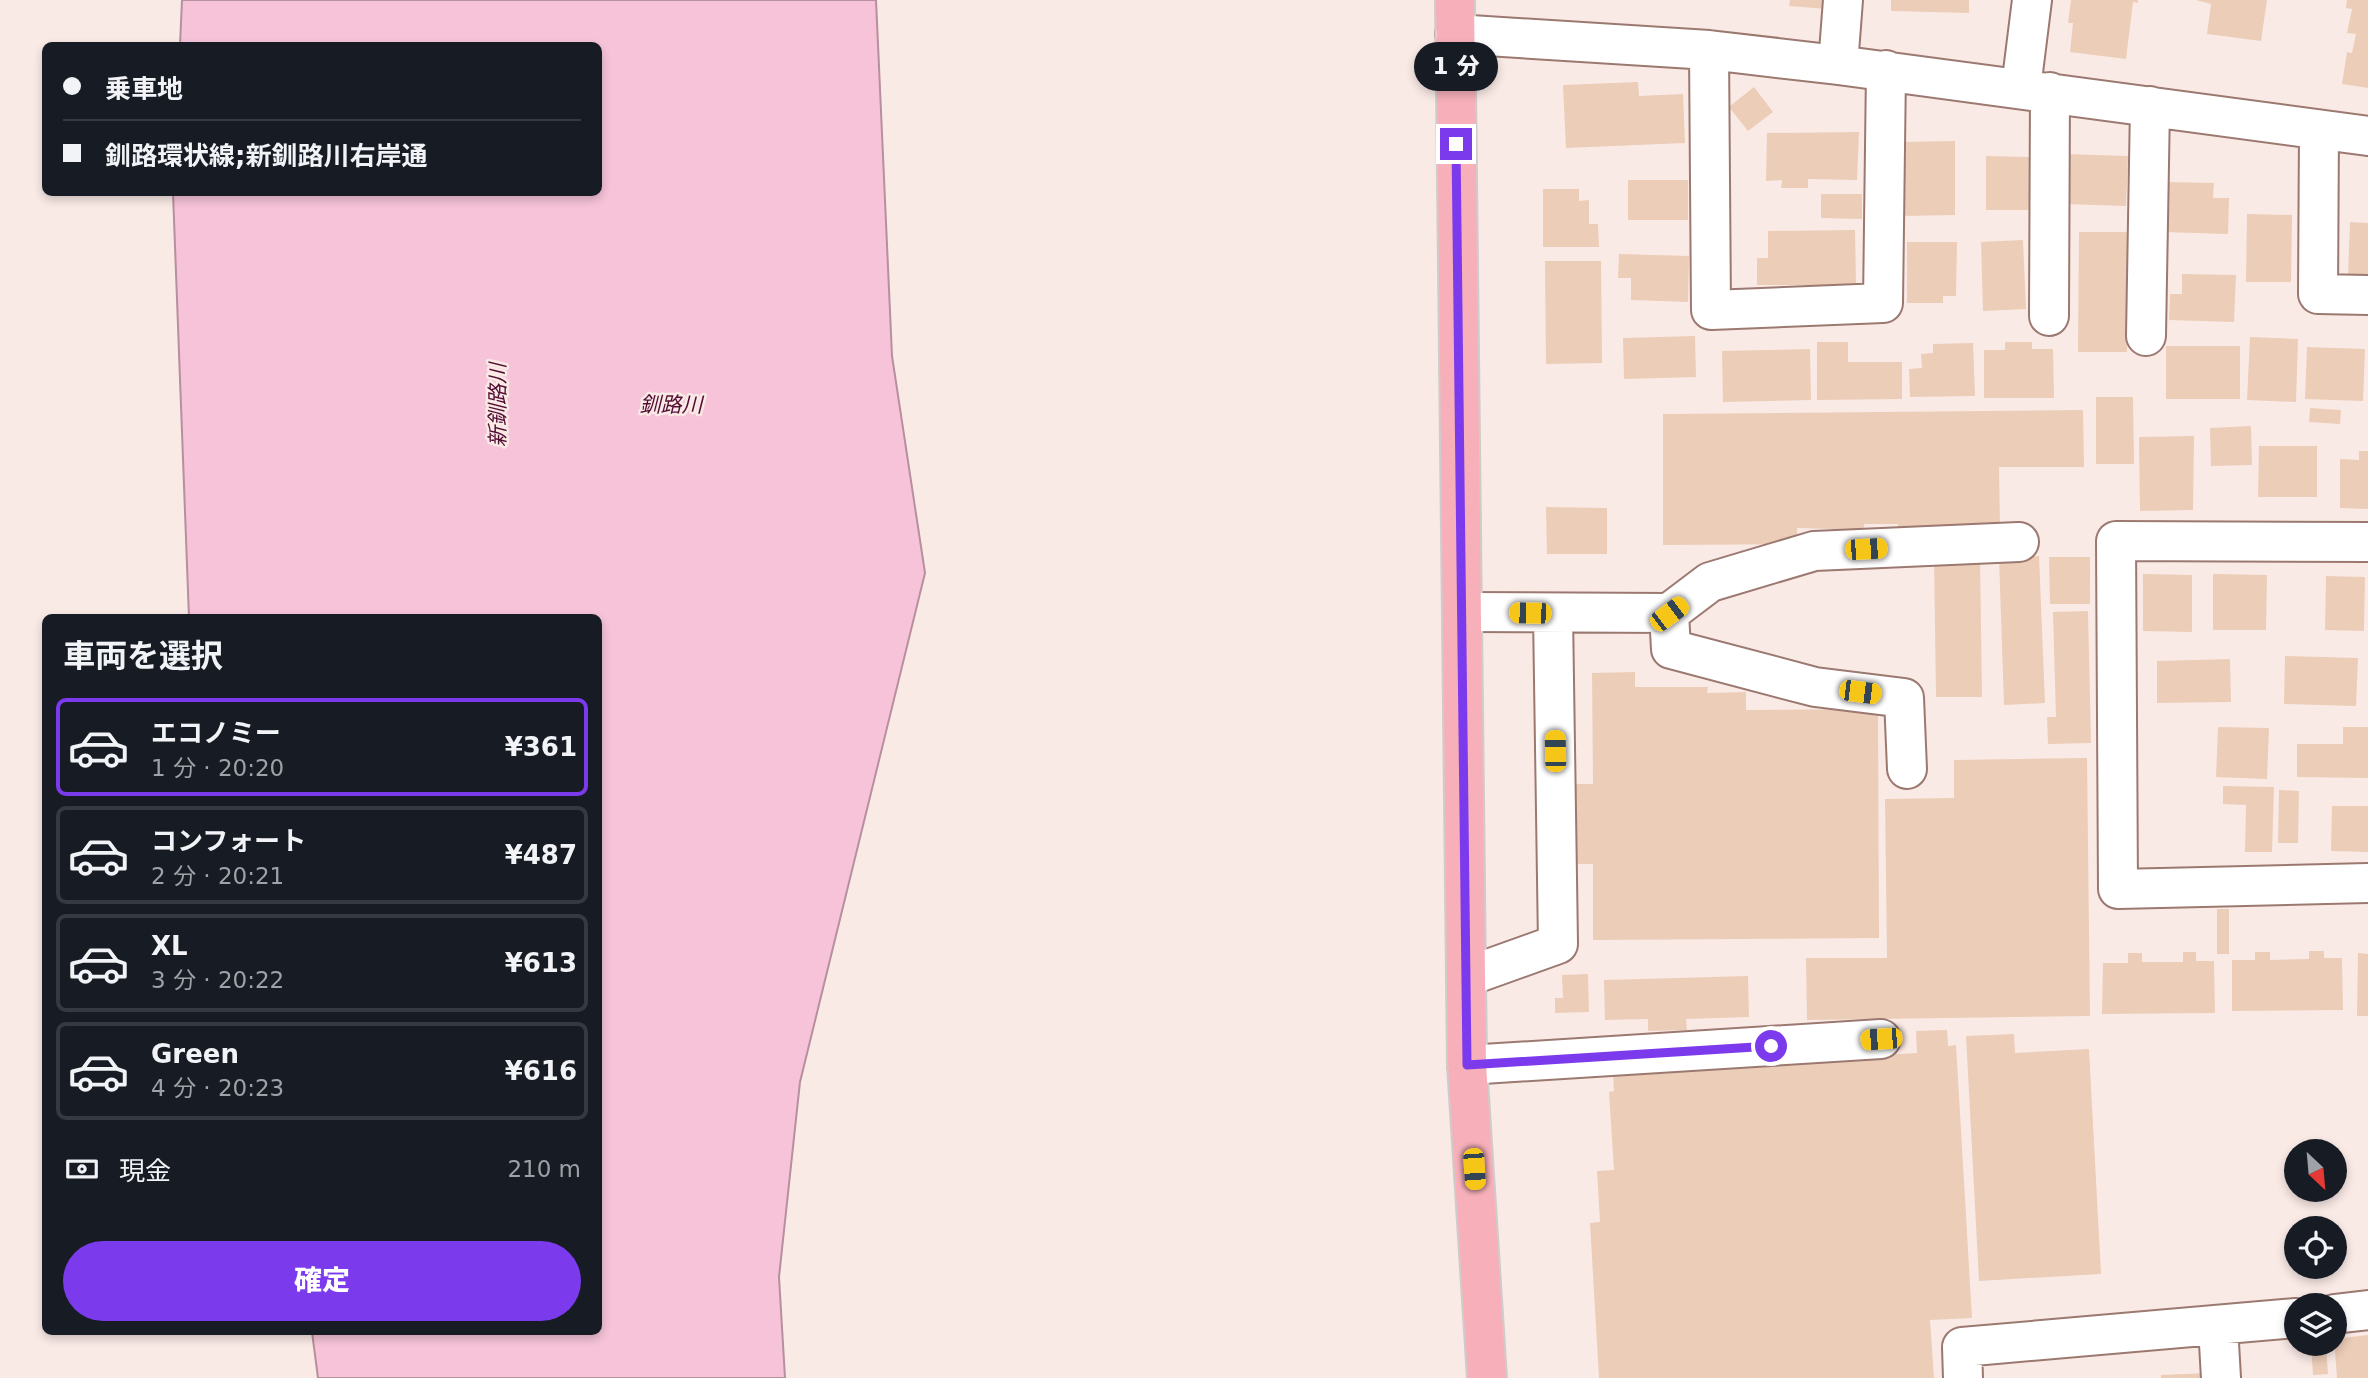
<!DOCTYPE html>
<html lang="ja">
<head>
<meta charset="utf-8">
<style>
	:root { --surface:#171b24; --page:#20242c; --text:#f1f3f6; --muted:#9ea1a6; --line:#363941; --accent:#7c3aed }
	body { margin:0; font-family:"DejaVu Sans","Noto Sans JP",sans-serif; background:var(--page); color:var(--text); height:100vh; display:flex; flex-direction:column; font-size:26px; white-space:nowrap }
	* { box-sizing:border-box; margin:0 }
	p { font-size:23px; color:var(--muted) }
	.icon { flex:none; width:38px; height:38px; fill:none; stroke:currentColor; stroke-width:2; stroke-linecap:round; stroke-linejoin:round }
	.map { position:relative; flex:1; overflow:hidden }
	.panel { position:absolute; left:42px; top:614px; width:560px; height:721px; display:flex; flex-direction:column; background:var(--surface); border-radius:10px; box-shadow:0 4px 10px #0003 }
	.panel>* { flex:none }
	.guide { position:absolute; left:42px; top:42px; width:560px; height:154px; border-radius:10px; box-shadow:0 4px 10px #0003; display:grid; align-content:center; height:154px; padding:0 21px; background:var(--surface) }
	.needle { width:46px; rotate:154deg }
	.fabs { position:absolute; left:2284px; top:1139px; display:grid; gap:14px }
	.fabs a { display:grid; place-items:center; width:63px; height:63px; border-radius:50%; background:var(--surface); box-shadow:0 4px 10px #0003; font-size:35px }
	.end { position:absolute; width:32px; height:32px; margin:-16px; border:9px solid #7c3aed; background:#fff; box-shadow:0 0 0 4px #fff }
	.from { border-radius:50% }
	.bubble { position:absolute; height:49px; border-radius:24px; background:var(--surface); box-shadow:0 4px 10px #0003; font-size:23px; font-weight:800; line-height:49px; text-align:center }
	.car { position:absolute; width:21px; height:42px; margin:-21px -10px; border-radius:9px; box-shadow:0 0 5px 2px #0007; background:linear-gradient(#f5c518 24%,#345 0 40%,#f5c518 0 76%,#345 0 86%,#f5c518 0) }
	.guide b { display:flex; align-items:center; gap:24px; height:66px; font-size:26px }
	.guide b+b { border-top:2px solid var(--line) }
	.guide i { width:18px; height:18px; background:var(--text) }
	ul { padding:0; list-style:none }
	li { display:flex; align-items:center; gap:21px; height:98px; margin:0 14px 10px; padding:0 7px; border:4px solid var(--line); border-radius:10px }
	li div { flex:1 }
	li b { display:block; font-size:26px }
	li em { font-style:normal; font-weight:800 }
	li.active { border-color:var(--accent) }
	li>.icon { width:63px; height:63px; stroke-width:1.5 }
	h2 { padding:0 21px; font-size:32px; line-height:84px }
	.pay { display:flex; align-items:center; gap:18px; height:77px; padding:0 21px; font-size:26px }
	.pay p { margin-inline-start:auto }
	.button { display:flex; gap:14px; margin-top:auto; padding:14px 21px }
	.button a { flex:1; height:80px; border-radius:42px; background:var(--accent); color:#fff; font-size:28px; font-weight:800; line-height:80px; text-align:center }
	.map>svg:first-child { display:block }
</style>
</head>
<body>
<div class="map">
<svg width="2368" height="1378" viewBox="0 0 2368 1378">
	<rect width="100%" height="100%" fill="#faeae6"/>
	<path fill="#f6c3d8" stroke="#b78f9d" stroke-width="2" d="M182,0H876L892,356L925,573L800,1082L779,1277L785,1378H318L312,1332H598V618H189L173,193L598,192V46L180,45Z"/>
	<path fill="#eccdb8" d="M1790,0H1828V9L1789,6Z
		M1891,0H1969V13L1891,11Z
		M2071,0H2138V3L2133,2L2126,59L2070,52L2073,23H2068Z
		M2196,0H2267L2261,41L2207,34L2211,4Z
		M2347,0H2368V88L2342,84L2347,52L2352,53L2356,34L2347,33L2352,9L2346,8Z
		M1638,82L1639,96L1683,94L1685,143L1566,148L1563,85Z
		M1754,87L1773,112L1748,131L1729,107Z
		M1859,132L1857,180L1808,179V188H1781L1782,180L1766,181L1767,133Z
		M1955,141V215L1902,216V142Z
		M2065,154L2128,156L2126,206L2063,204Z
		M1986,156L2029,157V210H1986Z
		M1628,180H1688V220H1628Z
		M2164,182L2214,183L2213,198H2229L2228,234L2163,232Z
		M1543,189H1579V201L1589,200V224H1598L1599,247H1543Z
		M1821,194H1862V219L1821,218Z
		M2247,214L2292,215L2291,282H2246Z
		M2350,222L2368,223V277L2348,276Z
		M1855,230L1856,284H1845L1844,291H1828V285H1757V258H1768V231Z
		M2079,232H2127V352H2078Z
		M2023,240L2026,309L1983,311L1981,242Z
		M1907,242H1957L1956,296H1943V303H1907Z
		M1619,254L1689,256L1688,302L1631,300V278H1618Z
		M1545,261H1601L1602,363L1546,364Z
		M2182,274L2236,275L2234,322L2169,320L2170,294H2182Z
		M1695,336L1696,377L1624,379L1623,338Z
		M2250,337L2298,339L2296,402L2247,400Z
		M1817,342H1848V362H1902V399L1817,400Z
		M2005,342H2032V349H2053L2054,398H1984V350H2005Z
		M1973,343L1975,396L1910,397L1909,369L1922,368L1921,354L1933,353V344Z
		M2166,346H2240V399H2166Z
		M2307,347L2365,349L2363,401L2305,399Z
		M1810,349L1811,400L1723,402L1722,351Z
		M2096,397H2133L2134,464H2096Z
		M2310,408L2341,410L2340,424L2309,422Z
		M2083,410L2084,467H1999L2000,528L1898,530V524H1864L1863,538H1832L1833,529L1797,528V544L1663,545V414Z
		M2251,426L2252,465L2211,466L2210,428Z
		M2194,436L2193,510L2140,511L2139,437Z
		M2259,446H2317V497H2258Z
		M2359,451H2368V509L2340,508V459L2359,460Z
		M1546,507L1607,508V554H1547Z
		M1980,556L1982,697H1936L1934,557Z
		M2039,556L2045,703L2004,705L1999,557Z
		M2049,557H2090V604H2050Z
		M2143,574L2192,575V632L2143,631Z
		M2213,574L2267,575L2266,630H2213Z
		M2326,576L2365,577L2364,631L2325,630Z
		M2088,611L2091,743L2048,744L2047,717H2056L2053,612Z
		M2285,656L2358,658L2356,706L2284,704Z
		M2230,659L2231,702L2157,703V661Z
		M1635,672V687H1708L1707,693L1746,692V710L1878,709L1879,938L1593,940V864H1574V784H1593L1592,673Z
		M2218,727L2269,728L2267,779L2216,777Z
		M2343,727H2368V778L2297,777V744H2343Z
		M2087,758L2090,1016L1807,1020L1806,958H1887L1885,799L1954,798V760Z
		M2223,786L2274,787L2272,852H2245L2246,805L2223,804Z
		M2279,790L2299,791L2298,843H2278Z
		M2332,806H2368V852L2331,851Z
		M2217,909H2229V954H2217Z
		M2309,951H2324V958H2342L2343,1010L2232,1011V960H2255V952H2270V960L2309,959Z
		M2183,952H2196V961H2214L2215,1013L2102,1014L2103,963H2128V953H2142V962H2183Z
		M2358,953L2368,954V1016H2357Z
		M1588,974L1589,1012L1555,1013V998H1563L1562,975Z
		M1748,976L1749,1017L1686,1019L1687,1030L1648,1031V1019L1605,1020L1604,980Z
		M1947,1030L1948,1046L1956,1045L1972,1318L1930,1320L1934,1378H1599L1590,1223L1600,1222L1597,1171L1614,1170L1609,1092L1614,1091L1613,1071L1917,1053L1916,1031Z
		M2014,1034L2015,1053L2089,1049L2101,1274L1979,1281L1966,1036Z
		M2368,1335V1378H2337L2334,1339Z
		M2311,1344H2326L2328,1374L2313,1375Z
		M2207,1373V1378H2161V1375Z"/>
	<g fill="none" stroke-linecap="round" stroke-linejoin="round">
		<g stroke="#9b7970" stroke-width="42">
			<path id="minor" d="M1455,34L1709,50L1838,65L2368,136
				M1709,50L1711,310L1883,303L1886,70
				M1838,65L1843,0
				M2021,88L2032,0
				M2319,130L2318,294L2368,295
				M2049,316L2050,92
				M2146,336L2150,106
				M2368,542L2116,541L2118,889L2368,883
				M1462,612L1669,613L1710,582L1814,551L2019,542
				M1669,613L1671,649L1815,687L1904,698L1907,769
				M1466,977L1558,944L1553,614
				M1467,1065L1881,1039
				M2334,1314L2368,1310
				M2218,1326L2221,1378
				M1963,1378L1962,1347L2296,1318"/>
		</g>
		<g stroke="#cfcccb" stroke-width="42">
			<path id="major" d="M1455,0L1467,1065L1487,1378"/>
		</g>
		<use href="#minor" stroke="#fff" stroke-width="38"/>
		<use href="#major" stroke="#f7b0b9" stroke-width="38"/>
	</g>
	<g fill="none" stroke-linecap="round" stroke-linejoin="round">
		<path stroke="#7c3aed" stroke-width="9" d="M1456,144L1467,1065L1771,1046"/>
	</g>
	<g text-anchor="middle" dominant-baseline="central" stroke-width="5" stroke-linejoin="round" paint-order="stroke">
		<g font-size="21" font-style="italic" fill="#520b33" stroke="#faeae6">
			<text transform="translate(498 405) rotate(-90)">新釧路川</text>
			<text x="671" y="405">釧路川</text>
		</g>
	</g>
</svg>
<div class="fabs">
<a><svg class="needle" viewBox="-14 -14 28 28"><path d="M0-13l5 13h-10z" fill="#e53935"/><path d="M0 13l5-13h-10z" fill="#9ea1a6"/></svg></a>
<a><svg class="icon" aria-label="locate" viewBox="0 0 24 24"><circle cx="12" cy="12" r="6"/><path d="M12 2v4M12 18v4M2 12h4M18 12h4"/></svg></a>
<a><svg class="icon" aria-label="layers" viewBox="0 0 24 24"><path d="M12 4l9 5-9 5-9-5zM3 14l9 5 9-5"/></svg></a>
</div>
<i class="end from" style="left:1771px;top:1046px"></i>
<i class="end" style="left:1456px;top:144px"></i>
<div class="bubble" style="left:1414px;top:42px;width:84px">1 分</div>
<i class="car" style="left:1866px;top:549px;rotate:87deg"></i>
<i class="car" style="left:1530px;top:613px;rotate:271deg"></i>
<i class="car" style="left:1669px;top:614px;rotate:53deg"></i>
<i class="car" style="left:1860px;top:692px;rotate:97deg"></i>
<i class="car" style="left:1555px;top:751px;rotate:359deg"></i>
<i class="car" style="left:1881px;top:1039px;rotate:266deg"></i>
<i class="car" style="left:1474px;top:1169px;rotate:176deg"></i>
<div class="guide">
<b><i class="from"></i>乗車地</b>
<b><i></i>釧路環状線;新釧路川右岸通</b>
</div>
<section class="panel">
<h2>車両を選択</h2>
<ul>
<li class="active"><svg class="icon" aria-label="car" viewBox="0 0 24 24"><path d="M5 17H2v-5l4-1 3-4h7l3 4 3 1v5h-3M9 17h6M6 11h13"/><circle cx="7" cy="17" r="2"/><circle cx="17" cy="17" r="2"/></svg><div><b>エコノミー</b><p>1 分 · 20:20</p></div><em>¥361</em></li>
<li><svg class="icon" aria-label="car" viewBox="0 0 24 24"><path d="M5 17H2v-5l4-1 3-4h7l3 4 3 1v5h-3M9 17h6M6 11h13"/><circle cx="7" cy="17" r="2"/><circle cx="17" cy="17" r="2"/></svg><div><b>コンフォート</b><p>2 分 · 20:21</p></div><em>¥487</em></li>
<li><svg class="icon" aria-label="car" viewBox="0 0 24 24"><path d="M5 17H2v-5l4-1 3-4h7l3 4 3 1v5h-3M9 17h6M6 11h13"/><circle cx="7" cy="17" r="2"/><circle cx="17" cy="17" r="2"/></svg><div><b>XL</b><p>3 分 · 20:22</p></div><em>¥613</em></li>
<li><svg class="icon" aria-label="car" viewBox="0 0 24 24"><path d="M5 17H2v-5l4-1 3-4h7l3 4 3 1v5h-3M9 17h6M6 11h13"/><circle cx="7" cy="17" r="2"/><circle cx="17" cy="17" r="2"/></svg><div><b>Green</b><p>4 分 · 20:23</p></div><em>¥616</em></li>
</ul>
<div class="pay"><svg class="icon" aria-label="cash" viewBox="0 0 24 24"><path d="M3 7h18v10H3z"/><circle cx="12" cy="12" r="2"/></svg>現金<p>210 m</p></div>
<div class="button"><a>確定</a></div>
</section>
</div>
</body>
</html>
